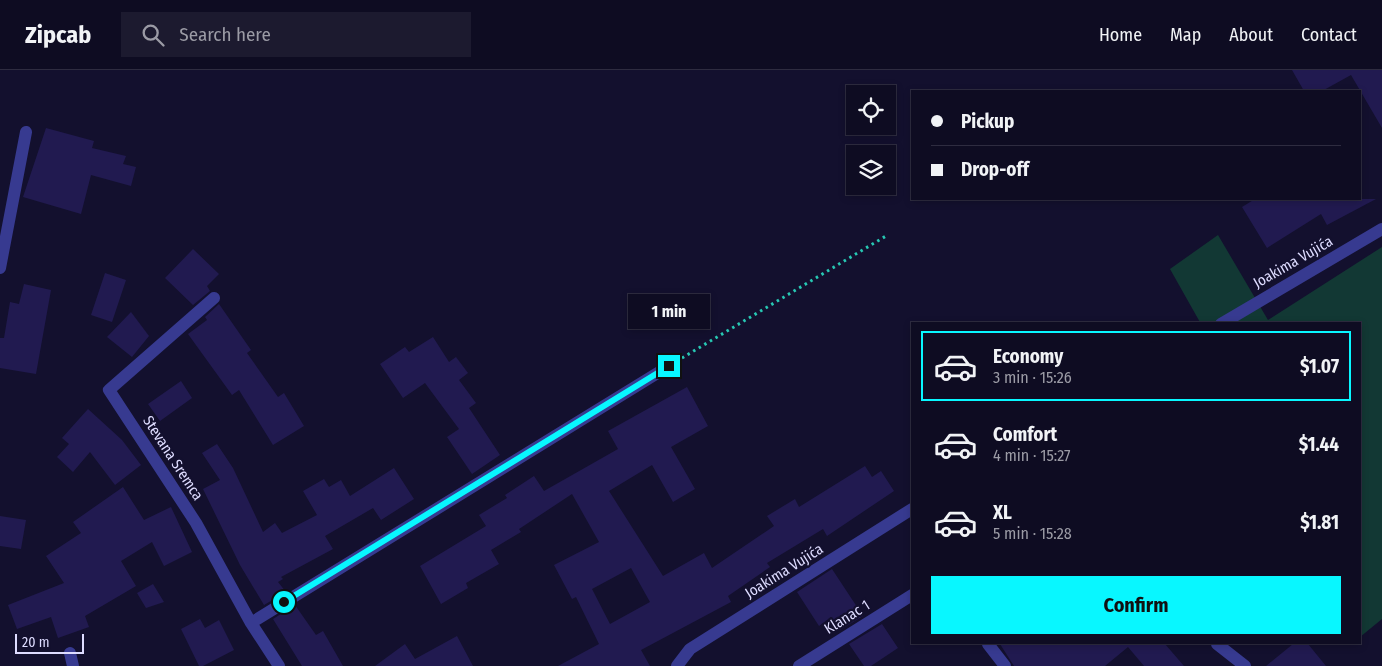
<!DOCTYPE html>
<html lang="en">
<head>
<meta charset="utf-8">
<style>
	:root { --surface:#0e0c22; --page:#1c1a2f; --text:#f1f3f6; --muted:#9b9ba5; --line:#2e2c40; --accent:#08f7ff }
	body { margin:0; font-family:"Fira Sans Condensed",sans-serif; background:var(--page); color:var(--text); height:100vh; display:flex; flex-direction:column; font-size:19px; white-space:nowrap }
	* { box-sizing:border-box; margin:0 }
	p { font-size:16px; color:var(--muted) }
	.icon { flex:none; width:28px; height:28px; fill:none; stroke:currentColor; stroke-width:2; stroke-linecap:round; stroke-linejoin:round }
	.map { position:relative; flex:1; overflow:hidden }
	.panel { position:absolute; left:911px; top:252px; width:450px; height:322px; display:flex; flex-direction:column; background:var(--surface); border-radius:0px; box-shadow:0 2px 8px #0003,0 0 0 1px var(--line) }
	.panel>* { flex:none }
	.guide { position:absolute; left:911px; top:20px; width:450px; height:110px; border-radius:0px; box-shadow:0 2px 8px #0003,0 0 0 1px var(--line); display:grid; align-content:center; height:110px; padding:0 20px; background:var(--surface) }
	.fabs { position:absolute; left:846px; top:15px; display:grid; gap:10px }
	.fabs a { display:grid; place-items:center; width:50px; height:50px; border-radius:0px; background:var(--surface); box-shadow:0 2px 8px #0003,0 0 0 1px var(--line); font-size:25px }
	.scale { position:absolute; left:15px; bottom:12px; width:69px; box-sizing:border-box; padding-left:5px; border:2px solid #dedcff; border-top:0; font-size:14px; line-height:18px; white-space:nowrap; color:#dedcff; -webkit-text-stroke:4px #13102e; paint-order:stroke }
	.end { position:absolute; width:22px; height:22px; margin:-11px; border:6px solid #08f7ff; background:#111; box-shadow:0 0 0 2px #111 }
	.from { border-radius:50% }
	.bubble { position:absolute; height:35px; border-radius:0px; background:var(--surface); box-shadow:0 2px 8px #0003,0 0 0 1px var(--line); font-size:16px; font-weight:700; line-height:35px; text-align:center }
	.guide b { display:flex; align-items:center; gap:18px; height:48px; font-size:19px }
	.guide b+b { border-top:1px solid var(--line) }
	.guide i { width:12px; height:12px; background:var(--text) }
	ul { padding:9px 0 0; list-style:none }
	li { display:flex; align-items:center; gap:15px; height:70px; margin:0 10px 8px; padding:0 10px; border:2px solid transparent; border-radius:0px }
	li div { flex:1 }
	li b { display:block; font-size:19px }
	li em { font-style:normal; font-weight:700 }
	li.active { border-color:var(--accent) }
	li>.icon { width:45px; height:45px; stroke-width:1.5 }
	.action { display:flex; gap:10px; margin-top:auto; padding:10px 20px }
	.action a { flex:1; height:58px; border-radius:0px; background:var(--accent); color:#111; font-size:20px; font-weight:700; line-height:58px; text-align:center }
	header { display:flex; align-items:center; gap:30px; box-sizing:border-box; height:70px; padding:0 25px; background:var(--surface); border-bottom:1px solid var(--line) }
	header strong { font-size:24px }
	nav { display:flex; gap:28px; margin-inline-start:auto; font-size:18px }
	.search { width:350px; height:45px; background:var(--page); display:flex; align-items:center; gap:12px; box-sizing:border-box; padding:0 18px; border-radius:0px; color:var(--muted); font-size:19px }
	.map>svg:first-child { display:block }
</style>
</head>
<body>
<header>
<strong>Zipcab</strong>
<div class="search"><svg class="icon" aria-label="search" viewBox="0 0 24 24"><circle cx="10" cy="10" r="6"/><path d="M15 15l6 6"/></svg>Search here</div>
<nav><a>Home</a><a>Map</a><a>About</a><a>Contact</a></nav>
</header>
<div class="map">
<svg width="1382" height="596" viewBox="0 0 1382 596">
	<rect width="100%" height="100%" fill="#13102e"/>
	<path fill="#123834" d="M1218,165L1268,250L1382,177V549L1360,567V254H1201L1170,199Z"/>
	<path fill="#211a50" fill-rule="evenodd" d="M1292,0H1382V58L1351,5L1322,21H1304Z
		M46,58L94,71L92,78L126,86L123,94L136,97L131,116L91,105L81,144L23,127Z
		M1255,129H1376L1327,155L1321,144L1267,178L1242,137Z
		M193,179L219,204L207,216L210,221L193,235L165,208Z
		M105,203L126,210L112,252L91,245Z
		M24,214L51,220L36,304L0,298V268H4L10,232L19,234Z
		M219,234L251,280L247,283L278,327L284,323L304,356L273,375L239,320L232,325L188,264L207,250L205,247Z
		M131,242L149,266L132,287L107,267Z
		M433,267L449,292L456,287L468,303L459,310L476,333L469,338L500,385L472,404L447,367L459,359L425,313L403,328L380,294L405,277L409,282Z
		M181,311L192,328L160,351L148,334Z
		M687,317L708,356L671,377L695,419L673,432L652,395L609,421L663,506L704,483L712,498L774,456L767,446L795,429L799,437L865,396L872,407L881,401L894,421L827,466L823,459L767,493L770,497L728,526L731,532L641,580L650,596H558L599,574L576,527L572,529L554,495L599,472L572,424L519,459L521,462L491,480L499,494L466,513L468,518L441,534L420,496L486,456L479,445L507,428L505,425L534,406L544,421L618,379L608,361ZM631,498L650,532L610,554L592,519Z
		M88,339L122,370L141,395L115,415L90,382L73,402L57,387L69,374L62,368Z
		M217,374L233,398L263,462L275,453L282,463L317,445L303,421L324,409L329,417L341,410L350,426L394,398L414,429L381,450L373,438L325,466L333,479L281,507L283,509L278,512L286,522L264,535L240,495L203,419L220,410L202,383Z
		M123,417L144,450L171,437L192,482L164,496L152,472L121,491L136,516L85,546L89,557L58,568L51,547L17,559L8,535L64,513L46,486L81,463L73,452Z
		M0,446L26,450L21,479L0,476Z
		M832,499L863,546L840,560L831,547L819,556L797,522Z
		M153,514L164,532L146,538L137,523Z
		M295,535L316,565L323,561L343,596H302L273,549Z
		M200,549L205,558L219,550L234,580L203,596H199L181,559Z
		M882,554L898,578L871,596H864L849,574Z
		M457,566L473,596H375L405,574L415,589Z
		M1000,574H1165L1184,596H1144L1128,577L1105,596H1014Z
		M1293,574H1308L1326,596H1266Z"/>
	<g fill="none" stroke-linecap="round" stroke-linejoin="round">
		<path stroke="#27c8b3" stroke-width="3" stroke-dasharray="2.5 4" stroke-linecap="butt" d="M682,288L886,166"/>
		<path stroke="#373a90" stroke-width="12" d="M0,198L26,62
			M214,228L109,320L196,453L251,553L279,596
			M1221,254L1382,159
			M251,553L669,296
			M988,574L1005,596
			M1217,574L1245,596
			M70,583L73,596
			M677,596L690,579L912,439
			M799,596L912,525"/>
	</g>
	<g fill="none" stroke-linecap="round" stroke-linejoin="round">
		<path stroke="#08f7ff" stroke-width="6" d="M284,532L669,296"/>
	</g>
	<g text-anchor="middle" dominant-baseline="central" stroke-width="4.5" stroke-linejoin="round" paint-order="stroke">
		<g font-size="15" fill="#dedcff" stroke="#13102e">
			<text transform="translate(1293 192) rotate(-30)">Joakima Vujića</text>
			<text transform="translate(173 388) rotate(57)">Stevana Sremca</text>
			<text transform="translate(784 501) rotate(-32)">Joakima Vujića</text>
			<text transform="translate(847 547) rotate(-32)">Klanac 1</text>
		</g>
	</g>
</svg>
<div class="fabs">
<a><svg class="icon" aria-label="locate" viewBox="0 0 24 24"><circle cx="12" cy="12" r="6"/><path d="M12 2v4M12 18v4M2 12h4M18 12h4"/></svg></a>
<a><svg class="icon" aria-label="layers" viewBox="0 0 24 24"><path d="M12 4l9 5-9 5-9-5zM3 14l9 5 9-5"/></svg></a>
</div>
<div class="scale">20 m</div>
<i class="end from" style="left:284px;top:532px"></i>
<i class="end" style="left:669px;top:296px"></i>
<div class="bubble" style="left:628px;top:224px;width:82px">1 min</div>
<div class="guide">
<b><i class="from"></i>Pickup</b>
<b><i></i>Drop-off</b>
</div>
<section class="panel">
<ul>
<li class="active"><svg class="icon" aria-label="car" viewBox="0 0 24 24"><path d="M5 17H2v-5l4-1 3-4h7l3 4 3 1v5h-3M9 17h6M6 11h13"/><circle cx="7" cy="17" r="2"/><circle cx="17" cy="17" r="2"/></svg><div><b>Economy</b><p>3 min · 15:26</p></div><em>$1.07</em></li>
<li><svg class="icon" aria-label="car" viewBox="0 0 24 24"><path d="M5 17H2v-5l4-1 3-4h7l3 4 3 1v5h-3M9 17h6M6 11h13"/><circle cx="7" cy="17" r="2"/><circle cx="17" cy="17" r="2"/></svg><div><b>Comfort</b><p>4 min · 15:27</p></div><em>$1.44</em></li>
<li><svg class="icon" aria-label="car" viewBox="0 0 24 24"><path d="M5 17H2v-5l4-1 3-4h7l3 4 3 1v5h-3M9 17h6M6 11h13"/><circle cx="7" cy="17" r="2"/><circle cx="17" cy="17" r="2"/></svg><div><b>XL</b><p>5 min · 15:28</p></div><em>$1.81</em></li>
</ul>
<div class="action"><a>Confirm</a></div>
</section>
</div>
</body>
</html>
